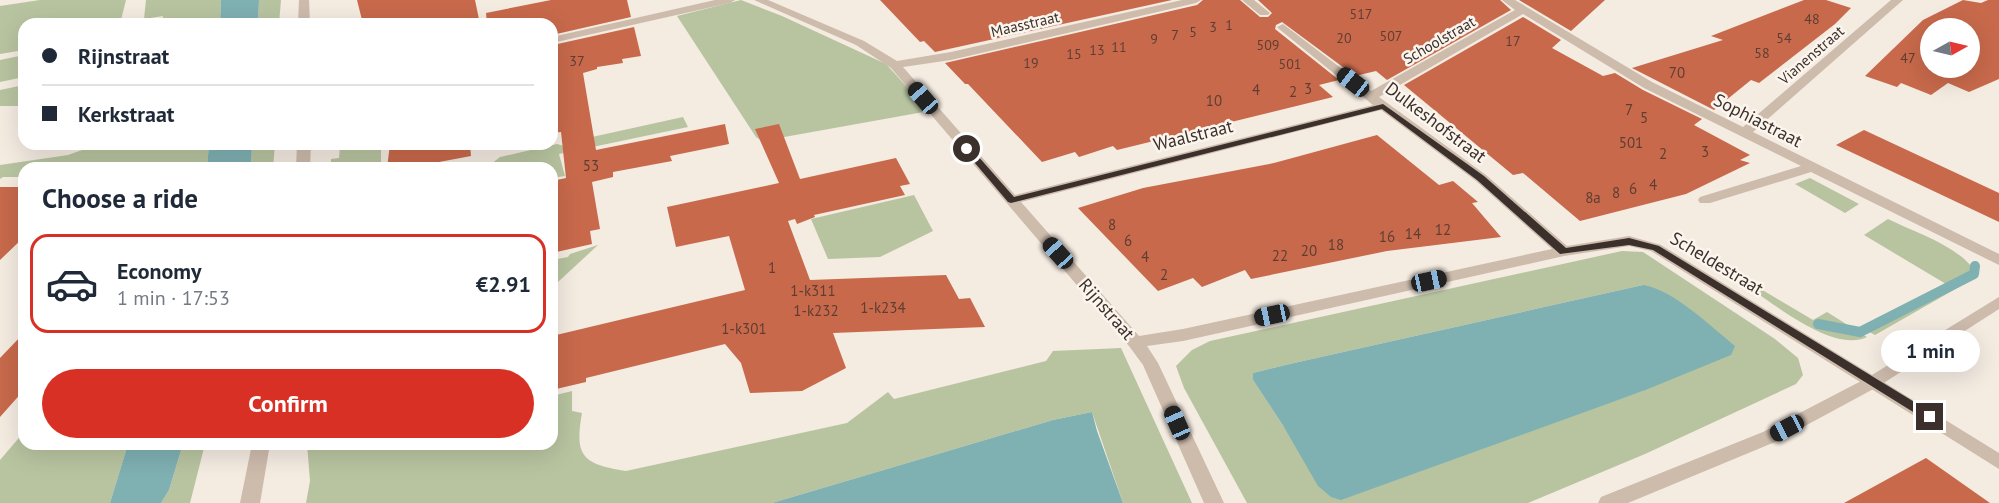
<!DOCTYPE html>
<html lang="en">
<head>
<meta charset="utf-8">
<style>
	:root { --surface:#fff; --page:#f6f6f7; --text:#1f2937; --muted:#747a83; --line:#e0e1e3; --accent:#d93025 }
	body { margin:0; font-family:"PT Sans",sans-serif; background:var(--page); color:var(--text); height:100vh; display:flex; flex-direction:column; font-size:22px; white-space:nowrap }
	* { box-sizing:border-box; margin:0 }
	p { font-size:20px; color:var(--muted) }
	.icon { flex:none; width:33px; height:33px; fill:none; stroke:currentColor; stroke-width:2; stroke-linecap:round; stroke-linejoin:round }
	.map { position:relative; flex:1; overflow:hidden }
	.details { position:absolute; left:18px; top:162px; width:540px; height:288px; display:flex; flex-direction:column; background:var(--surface); border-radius:18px; box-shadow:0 6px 24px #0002 }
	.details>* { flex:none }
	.top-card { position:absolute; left:18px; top:18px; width:540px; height:132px; border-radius:18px; box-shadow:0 6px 24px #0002; display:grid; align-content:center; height:132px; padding:0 24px; background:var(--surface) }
	.needle { width:39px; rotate:82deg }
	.tools { position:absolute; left:1920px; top:18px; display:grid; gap:12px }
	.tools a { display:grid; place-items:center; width:60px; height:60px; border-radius:50%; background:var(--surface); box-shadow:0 6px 24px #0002; font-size:30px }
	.end { position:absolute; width:27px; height:27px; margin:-14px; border:8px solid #3b302b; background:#fff; box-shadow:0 0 0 3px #fff }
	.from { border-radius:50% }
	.bubble { position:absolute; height:42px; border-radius:21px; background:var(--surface); box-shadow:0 6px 24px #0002; font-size:20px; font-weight:700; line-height:42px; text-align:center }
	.car { position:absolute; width:18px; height:36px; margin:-18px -9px; border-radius:8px; box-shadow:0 0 4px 2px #0007; background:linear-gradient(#222 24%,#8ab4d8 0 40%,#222 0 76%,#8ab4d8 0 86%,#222 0) }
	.top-card b { display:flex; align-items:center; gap:21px; height:57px; font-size:22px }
	.top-card b+b { border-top:2px solid var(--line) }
	.top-card i { width:15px; height:15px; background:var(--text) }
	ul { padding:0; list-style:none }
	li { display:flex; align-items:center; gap:18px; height:99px; margin:0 12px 9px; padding:0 12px; border:3px solid transparent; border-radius:18px }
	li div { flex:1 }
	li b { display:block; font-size:22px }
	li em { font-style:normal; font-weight:700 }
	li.current { border-color:var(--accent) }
	li>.icon { width:54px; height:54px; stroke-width:1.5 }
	h2 { padding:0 24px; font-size:27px; line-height:72px }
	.action { display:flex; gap:12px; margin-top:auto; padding:12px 24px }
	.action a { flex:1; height:69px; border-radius:36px; background:var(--accent); color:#fff; font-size:24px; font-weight:700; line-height:69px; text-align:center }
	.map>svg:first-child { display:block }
</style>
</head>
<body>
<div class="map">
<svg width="1999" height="503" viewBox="0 0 1999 503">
	<rect width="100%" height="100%" fill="#f4ebe1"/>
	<path fill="#b8c4a0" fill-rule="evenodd" d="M40,0H126L120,24H24V50L0,54V6Z
		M146,0H221L220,24H162L163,16L144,19Z
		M259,0H281L279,24H258Z
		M741,0L782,16L886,64L929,111L762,141L756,137L677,16Z
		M24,55V77L0,82V60Z
		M24,85V106H0V90Z
		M683,117L688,127L559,154L565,176L552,178V168H486L500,157L557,144L564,146L592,137Z
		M99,144H209L207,168H24V177H3L0,179V165L68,155Z
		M252,144H275L273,168H251Z
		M332,144H381V168H331V159L339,158L340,147L332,148Z
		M1810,178L1859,204L1845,213L1795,184Z
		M914,195L933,231L880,257L828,259L811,219Z
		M1888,219C1916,233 1957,245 1975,271L1973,279L1875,335L1862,328L1946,284L1864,235Z
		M598,245L558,282L552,285V260L568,257L570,254Z
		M1622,251L1643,252L1775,339L1798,358L1803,375L1796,384L1645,454L1528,503H1247L1184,388L1176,366L1192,350L1210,341ZM1643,285V391L1555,421L1284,427L1253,380V373L1294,363Z
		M1754,285L1813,320L1827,312L1867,337C1833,353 1775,304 1746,286Z
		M1121,348L1192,503H1123L1092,412L1053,420L772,503H306L310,481L307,444H552V396L572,391V411L582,413C574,457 583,464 626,471L847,423L888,392L894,399L1046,361L1053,351Z
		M24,432V444H128L110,503H0V460Z
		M183,444H205L190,503H161L169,490Z"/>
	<path fill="#7fb0b2" d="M221,0H259L258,24H220Z
		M209,144H252L251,168H207Z
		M1643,285C1674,290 1710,326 1735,346L1731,355L1643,391L1341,500L1331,497L1318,486L1284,427L1253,380V373L1294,363Z
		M1092,412L1097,431L1123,503H772L1053,420Z
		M128,444H183L169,490L161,503H110Z"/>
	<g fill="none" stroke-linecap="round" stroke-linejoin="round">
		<path stroke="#7fb0b2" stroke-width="10" d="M1818,324L1860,332L1974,274L1975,266"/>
	</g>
	<path fill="#c8694b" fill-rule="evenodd" d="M357,0H475L480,24H363Z
		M551,0H627L631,17L552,35V24H487L486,13Z
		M880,0H1172L935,52L924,41L920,42Z
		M1203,0H1240L1260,17H1268L1272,13L1258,0H1500L1511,10L1387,80L1376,71L1355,76L1282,22L1276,25L1275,29L1339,80L1319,85L1333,97L1117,150L1113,146L1079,157L1075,152L1042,162L968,84H965L945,63L1197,5Z
		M1519,0H1605L1571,31Z
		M1804,0H1826L1851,8L1835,24L1759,83L1751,80L1714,110L1632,68L1723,40L1711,36Z
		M1963,0L1981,3L1988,0H1999V79L1969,92L1948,83L1931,95L1901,83L1897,87L1865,76L1923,20ZM1930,28H1970V68H1930Z
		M1523,17L1561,40L1552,48L1603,76L1615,73L1643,90L1702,119L1694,125L1750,155L1740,160L1750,163L1686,194L1580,221L1523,173L1513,175L1404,85Z
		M634,27L641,56L622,59L623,63L597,67V69L583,73L596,150L725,124L729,144L670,156L672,161L613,172V177L592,182L600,229L590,231L592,244L552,253V181L566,178L561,132L552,133V75L556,74L553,45Z
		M779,124L800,179L896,158L910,184L900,186L905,195L814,215L815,217L797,224L795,219L788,221L810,280L946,275L959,299L970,298L985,327L833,333L846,368L802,391L750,393L741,363L725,344L586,378V382L552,390V336L745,290L729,236L676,247L667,207L779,183L755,129Z
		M1864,130L1999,193V222L1836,145Z
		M1377,135L1439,185L1453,181L1478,202L1472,203L1501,237L1387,251L1251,279L1245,270L1202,287L1193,278L1158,291L1078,208L1143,188L1274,163Z
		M390,144H470L471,156L407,168H387Z
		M0,187H24V237L0,260Z
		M24,333V390L0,417V358Z
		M1926,458L1990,503H1844Z"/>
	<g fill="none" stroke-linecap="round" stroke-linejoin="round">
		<path fill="#cdbbac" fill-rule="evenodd" d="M715,0H735L730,3L552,43V37Z
			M754,0H768L864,41L897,61L951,52L1182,0H1201L1196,3L951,60L903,67L1015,195L1373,105L1279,29L1277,27L1283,24L1371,91L1515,10L1502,0H1515L1652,82L1743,127L1891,0H1903L1753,132L1999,254V265L1811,172L1710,203H1700L1698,200L1700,197L1801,166L1644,88L1523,14L1379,97L1486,175L1567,246L1629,236L1661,245L1999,453V469L1651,251L1629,246L1564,256L1183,341L1147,346L1158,363L1224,503H1204L1143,365L1129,346L891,68L856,45ZM1381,110L1476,181L1552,249L1183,329L1139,336L1021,202Z
			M1242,0H1254L1270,13L1268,15H1260Z"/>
		<path fill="#cdbbac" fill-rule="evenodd" d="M299,0H309L310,24H298Z
			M297,144H311L310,168H296Z
			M1999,297V309L1879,386L1775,442L1628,503H1598L1601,497L1763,432L1867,378Z
			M252,444H270L260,503H240Z"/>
	</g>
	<path fill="#3b302b" d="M1383,104L1484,176L1566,248L1629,238L1659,246L1934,414V420H1926L1653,250L1629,245L1560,254L1477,180L1382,109L1011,203L1008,202L963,149L970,147L1014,197Z"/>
	<g text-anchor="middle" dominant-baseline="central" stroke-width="5" stroke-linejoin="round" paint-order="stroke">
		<g font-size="14" fill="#5e3e33">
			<text x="1361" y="14">517</text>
			<text x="1812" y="19">48</text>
			<text x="1229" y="25">1</text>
			<text x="1213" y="27">3</text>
			<text x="1193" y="32">5</text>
			<text x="1175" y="35">7</text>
			<text x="1391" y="36">507</text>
			<text x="1344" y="38">20</text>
			<text x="1784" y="38">54</text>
			<text x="1154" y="39">9</text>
			<text x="1513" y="41">17</text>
			<text x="1268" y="45">509</text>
			<text x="1119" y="47">11</text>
			<text x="1097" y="50">13</text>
			<text x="1762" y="53">58</text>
			<text x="1074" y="54">15</text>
			<text x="1908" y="58">47</text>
			<text x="577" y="61">37</text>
			<text x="1031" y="63">19</text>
			<text x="1290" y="64">501</text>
		</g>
		<g font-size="15" fill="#3b302b" stroke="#fbf5ee">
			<text transform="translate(1025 24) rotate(-13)">Maasstraat</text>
			<text transform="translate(1439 40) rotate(-30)">Schoolstraat</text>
			<text transform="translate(1811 55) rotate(-41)">Vianenstraat</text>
		</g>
		<g font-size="15" fill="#5e3e33">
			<text x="1677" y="72">70</text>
			<text x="1308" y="88">3</text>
			<text x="1256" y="89">4</text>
			<text x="1293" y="91">2</text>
			<text x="1214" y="100">10</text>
			<text x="1629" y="109">7</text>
			<text x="1644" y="117">5</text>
			<text x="1631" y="142">501</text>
			<text x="1705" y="151">3</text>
			<text x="1663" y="153">2</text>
			<text x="591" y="165">53</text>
			<text x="1653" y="184">4</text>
			<text x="1633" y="188">6</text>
			<text x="1616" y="192">8</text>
			<text x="1593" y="197">8a</text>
			<text x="1112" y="224">8</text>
			<text x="1443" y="229">12</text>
			<text x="1413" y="233">14</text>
			<text x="1387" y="236">16</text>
			<text x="1128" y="240">6</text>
			<text x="1336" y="244">18</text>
			<text x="1309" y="250">20</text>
			<text x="1280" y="255">22</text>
			<text x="1145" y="256">4</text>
			<text x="772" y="267">1</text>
			<text x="1164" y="274">2</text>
			<text x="813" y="290">1-k311</text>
			<text x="883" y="307">1-k234</text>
			<text x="816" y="310">1-k232</text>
			<text x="744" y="328">1-k301</text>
		</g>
		<g font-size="18" fill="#3b302b" stroke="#fbf5ee">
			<text transform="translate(1758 120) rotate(27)">Sophiastraat</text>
			<text transform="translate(1436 122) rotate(37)">Dulkeshofstraat</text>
			<text transform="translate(1193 135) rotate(-14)">Waalstraat</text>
			<text transform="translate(1717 263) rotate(31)">Scheldestraat</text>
			<text transform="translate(1107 309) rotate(49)">Rijnstraat</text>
		</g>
	</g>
</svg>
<div class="tools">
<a><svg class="needle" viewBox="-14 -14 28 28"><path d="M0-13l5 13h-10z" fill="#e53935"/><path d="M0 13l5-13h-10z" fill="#747a83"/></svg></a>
</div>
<i class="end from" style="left:967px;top:149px"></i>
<i class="end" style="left:1930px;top:417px"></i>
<div class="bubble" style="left:1881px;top:330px;width:99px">1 min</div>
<i class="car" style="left:1353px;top:82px;rotate:308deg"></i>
<i class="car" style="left:923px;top:98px;rotate:319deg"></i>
<i class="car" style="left:1058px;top:253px;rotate:318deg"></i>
<i class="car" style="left:1429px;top:281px;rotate:78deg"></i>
<i class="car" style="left:1272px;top:315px;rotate:258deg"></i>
<i class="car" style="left:1177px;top:423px;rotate:336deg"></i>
<i class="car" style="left:1787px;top:428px;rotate:242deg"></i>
<div class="top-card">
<b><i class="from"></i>Rijnstraat</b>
<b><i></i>Kerkstraat</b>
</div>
<section class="details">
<h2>Choose a ride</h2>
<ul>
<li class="current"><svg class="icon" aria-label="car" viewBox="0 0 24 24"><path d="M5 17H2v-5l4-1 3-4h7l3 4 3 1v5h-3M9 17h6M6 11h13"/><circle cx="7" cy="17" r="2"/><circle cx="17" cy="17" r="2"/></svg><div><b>Economy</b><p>1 min · 17:53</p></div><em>€2.91</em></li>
</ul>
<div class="action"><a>Confirm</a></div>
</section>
</div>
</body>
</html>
